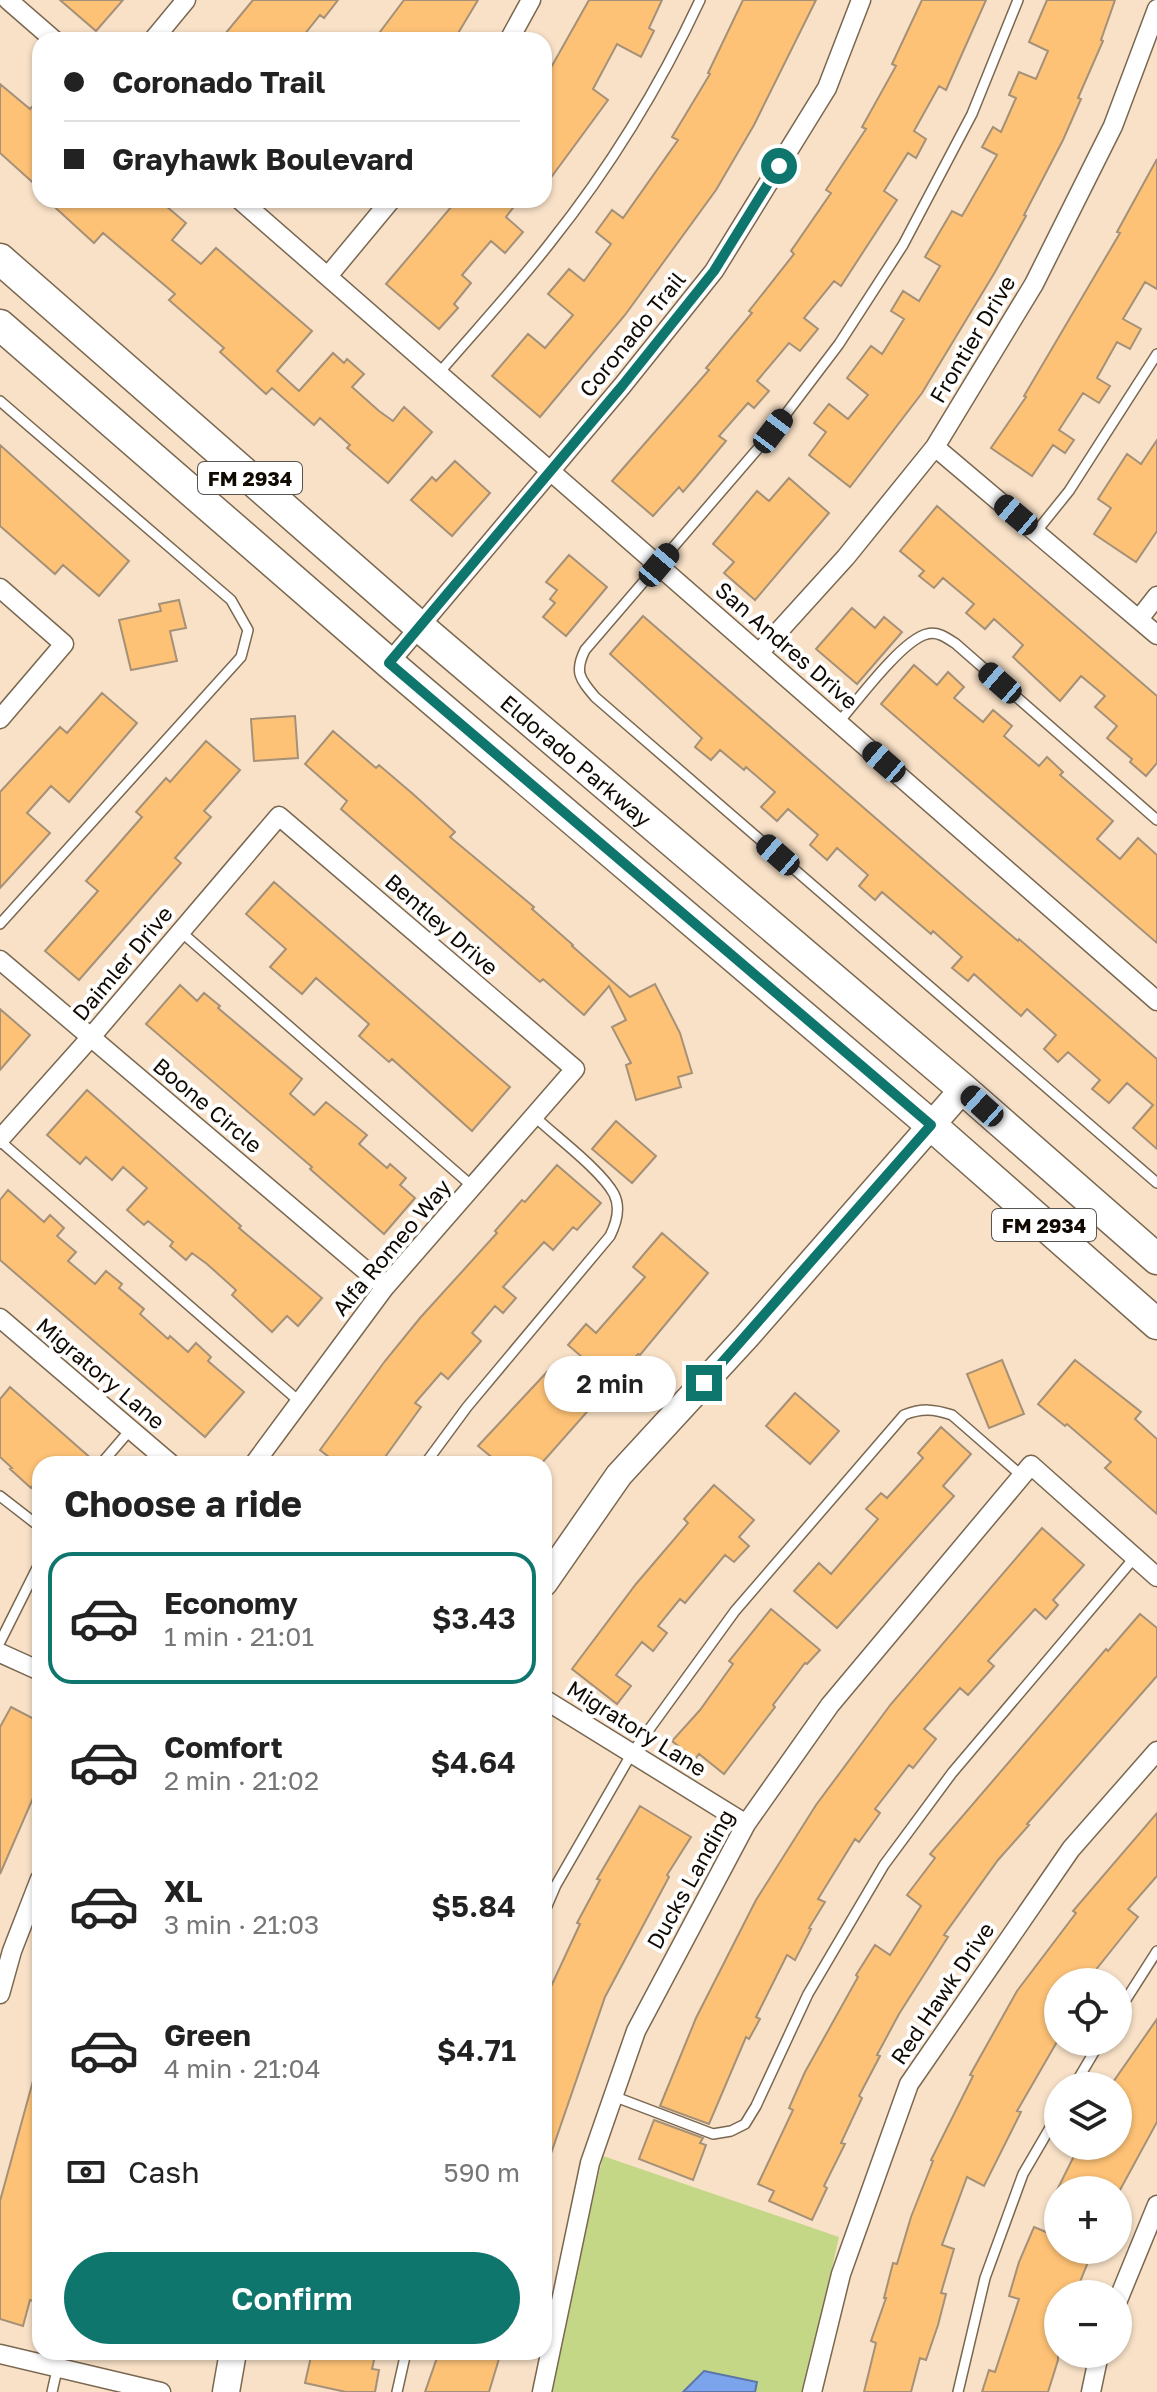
<!DOCTYPE html>
<html lang="en">
<head>
<meta charset="utf-8">
<style>
	:root { --surface:#fff; --page:#f2f2f2; --text:#222; --muted:#767676; --line:#e0e0e0; --accent:#0f766e }
	body { margin:0; font-family:"Golos Text",sans-serif; background:var(--page); color:var(--text); height:100vh; display:flex; flex-direction:column; font-size:30px; white-space:nowrap }
	* { box-sizing:border-box; margin:0 }
	p { font-size:26px; color:var(--muted) }
	.icon { flex:none; width:44px; height:44px; fill:none; stroke:currentColor; stroke-width:2; stroke-linecap:round; stroke-linejoin:round }
	.map { position:relative; flex:1; overflow:hidden }
	.drawer { position:absolute; left:32px; top:1456px; width:520px; height:904px; display:flex; flex-direction:column; background:var(--surface); border-radius:24px; box-shadow:0 2px 6px #0004 }
	.drawer>* { flex:none }
	.guide { position:absolute; left:32px; top:32px; width:520px; height:176px; border-radius:24px; box-shadow:0 2px 6px #0004; display:grid; align-content:center; height:176px; padding:0 32px; background:var(--surface) }
	.controls { position:absolute; left:1044px; top:1968px; display:grid; gap:16px }
	.controls a { display:grid; place-items:center; width:88px; height:88px; border-radius:50%; background:var(--surface); box-shadow:0 2px 6px #0004; font-size:40px }
	.end { position:absolute; width:36px; height:36px; margin:-18px; border:10px solid #0f766e; background:#fff; box-shadow:0 0 0 4px #fff }
	.from { border-radius:50% }
	.bubble { position:absolute; height:56px; border-radius:28px; background:var(--surface); box-shadow:0 2px 6px #0004; font-size:26px; font-weight:600; line-height:56px; text-align:center }
	.car { position:absolute; width:24px; height:48px; margin:-24px -12px; border-radius:10px; box-shadow:0 0 6px 2px #0007; background:linear-gradient(#222 24%,#8ab4d8 0 40%,#222 0 76%,#8ab4d8 0 86%,#222 0) }
	.guide b { display:flex; align-items:center; gap:28px; height:76px; font-size:30px }
	.guide b+b { border-top:2px solid var(--line) }
	.guide i { width:20px; height:20px; background:var(--text) }
	ul { padding:0; list-style:none }
	li { display:flex; align-items:center; gap:24px; height:132px; margin:0 16px 12px; padding:0 16px; border:4px solid transparent; border-radius:24px }
	li div { flex:1 }
	li b { display:block; font-size:30px }
	li em { font-style:normal; font-weight:600 }
	li.active { border-color:var(--accent) }
	li>.icon { width:72px; height:72px; stroke-width:1.5 }
	h2 { padding:0 32px; font-size:36px; line-height:96px }
	.pay { display:flex; align-items:center; gap:20px; height:88px; padding:0 32px; font-size:30px }
	.pay p { margin-inline-start:auto }
	.button { display:flex; gap:16px; margin-top:auto; padding:16px 32px }
	.button a { flex:1; height:92px; border-radius:48px; background:var(--accent); color:#fff; font-size:32px; font-weight:600; line-height:92px; text-align:center }
	.map>svg:first-child { display:block }
</style>
</head>
<body>
<div class="map">
<svg width="1157" height="2392" viewBox="0 0 1157 2392">
	<rect width="100%" height="100%" fill="#f8e1c7"/>
	<path fill="#c4d787" d="M603,2156L839,2237L804,2392H549Z"/>
	<path fill="#7ca4ed" stroke="#5c76a7" stroke-width="2" d="M704,2371L757,2382L755,2392H683Z"/>
	<path fill="#fdc276" stroke="#a59078" stroke-width="2" d="M60,0H123L96,31Z
		M253,0H338L324,18L320,15L300,40H220Z
		M404,0H478L454,40H374Z
		M589,0H662L649,28L654,31L641,57L617,44L593,89L608,100L544,187V80Z
		M743,0H816L754,125L716,190L625,315L540,417L492,376L528,334L545,348L573,315L548,294L569,269L584,281L611,244L596,232L612,210L623,218L678,140L672,137L710,74L708,73Z
		M922,0H986L946,90L939,86L914,131L926,139L916,158L908,153L884,191L897,200L841,286L834,281L804,318L818,329L800,351L789,343L757,381L769,391L754,408L748,403L719,436L726,441L695,478L683,492L679,487L653,516L612,481L709,370L706,368L752,313L749,311L794,254L791,251L831,193L826,190L866,129L862,127L896,66L892,64Z
		M1047,0H1115L1101,40L1103,41L1078,98L1081,99L1063,140L1024,215L1026,216L995,272L922,393L850,487L809,455L826,432L814,423L829,404L848,419L868,395L847,378L871,346L882,354L904,319L891,311L903,291L919,301L940,266L925,257L952,211L962,216L997,155L982,147L993,127L1001,132L1016,98L1009,95L1019,72L1036,79L1048,51L1029,42Z
		M0,84L30,109L40,98V189L0,153Z
		M1157,159V289L1145,282L1123,319L1141,329L1130,349L1117,342L1097,378L1110,386L1099,403L1083,393L1059,430L1074,440L1065,453L1053,445L1032,476L991,448L1026,397L1024,396L1120,233L1117,232Z
		M47,200H159L186,223L172,240L201,264L216,248L312,331L277,371L299,391L333,353L344,363L347,359L364,374L352,387L379,411L393,421L404,407L432,432L388,483L347,448L350,445L320,418L314,425L272,388L266,394L220,352L224,348L169,300L175,294L103,233L94,243Z
		M457,200H519L506,217L523,232L505,253L491,241L462,275L471,283L454,304L458,308L439,329L386,284Z
		M1157,440V531L1136,562L1094,534L1111,508L1098,499L1127,454L1141,464Z
		M0,445L129,561L99,596L63,565L55,574L0,526Z
		M455,461L490,493L452,536L411,500L432,477L436,481Z
		M789,478L829,513L755,600L724,573L734,562L713,544L757,491L769,501Z
		M937,506L1157,696V763L1146,776L1130,762L1132,759L1107,738L1117,726L1095,707L1105,696L1081,676L1060,701L1013,657L1023,645L994,619L985,629L966,613L974,604L943,578L934,588L919,576L924,571L900,551Z
		M569,555L607,587L566,636L543,617L555,603L550,599L557,590L546,582Z
		M179,600L186,628L170,631L177,661L131,670L119,620L161,611L159,604Z
		M852,608L875,628L884,617L902,632L857,684L816,649Z
		M643,616L971,901L1018,941L1019,939L1157,1059V1149L1133,1128L1153,1105L1127,1083L1109,1103L1092,1089L1100,1080L1068,1052L1058,1062L1044,1049L1056,1035L1027,1009L1021,1016L974,974L968,981L952,968L962,957L933,931L931,934L882,892L875,900L859,886L868,875L837,848L827,860L810,845L818,835L788,809L777,821L761,807L775,792L746,767L744,770L720,750L711,760L695,747L702,738L610,654Z
		M914,665L937,685L948,672L964,687L954,698L983,722L993,710L1012,726L1004,736L1039,766L1047,757L1063,772L1060,775L1113,821L1097,839L1120,859L1138,838L1157,855V943L881,704Z
		M102,693L137,723L69,802L51,786L27,813L50,833L0,888V792L60,727L67,733Z
		M295,716L298,758L254,761L251,719Z
		M333,731L376,768L379,765L413,794L455,832L450,837L534,907L532,909L573,945L572,946L630,997L655,984L680,1033L692,1073L678,1077L681,1087L636,1100L626,1065L631,1063L612,1027L626,1020L609,986L584,1015L543,979L540,982L341,809L347,801L305,764Z
		M206,741L240,770L204,811L211,817L175,858L181,863L79,980L45,951L98,891L86,881L142,817L136,812L166,778L170,782Z
		M274,882L510,1087L472,1131L392,1059L389,1062L359,1036L369,1024L316,978L302,994L270,967L286,949L246,914Z
		M180,985L197,1001L204,993L220,1006L218,1008L302,1079L290,1094L314,1115L326,1102L367,1135L359,1144L387,1168L390,1164L406,1178L400,1185L415,1198L384,1234L310,1169L312,1167L146,1024Z
		M0,1009L30,1035L0,1070Z
		M87,1090L241,1226L239,1228L322,1298L298,1326L287,1316L272,1332L232,1295L236,1290L207,1264L192,1253L186,1260L170,1246L173,1242L148,1221L144,1225L127,1210L147,1188L123,1167L112,1180L86,1157L80,1164L47,1135Z
		M616,1121L656,1156L632,1183L592,1149Z
		M557,1165L601,1203L577,1230L573,1227L553,1250L544,1242L503,1287L516,1298L503,1313L495,1306L472,1333L481,1341L448,1379L441,1373L415,1403L421,1407L380,1464H338L320,1450L385,1361L420,1318L497,1233L495,1231L522,1200L525,1202Z
		M8,1190L44,1222L50,1215L64,1228L57,1236L76,1252L68,1261L95,1284L106,1271L122,1284L119,1288L144,1309L140,1314L168,1339L170,1336L188,1352L196,1343L211,1357L208,1361L244,1392L205,1437L0,1260V1200Z
		M662,1233L708,1273L640,1355L638,1354L541,1464H500L478,1446L547,1372L559,1383L582,1357L568,1345L586,1324L596,1333L645,1277L633,1267Z
		M1002,1360L1024,1414L989,1428L967,1374Z
		M1075,1360L1141,1412L1135,1419L1157,1439V1514L1105,1468L1111,1462L1067,1424L1065,1426L1038,1404Z
		M10,1387L94,1461V1464H40V1477L31,1488L10,1469L12,1468L0,1457V1399Z
		M795,1393L839,1431L810,1464L766,1426Z
		M941,1427L971,1454L943,1486L954,1496L837,1628L794,1591L819,1563L831,1574L878,1519L866,1509L881,1493L887,1498L923,1458L918,1453Z
		M714,1485L754,1520L739,1537L749,1546L734,1562L725,1555L685,1603L680,1599L658,1626L667,1633L653,1651L642,1642L616,1675L631,1686L617,1704L572,1669L636,1584L688,1523L684,1519Z
		M1042,1528L1084,1565L1053,1600L1058,1605L1046,1619L1035,1609L988,1661L994,1666L968,1695L960,1688L924,1729L936,1739L913,1768L909,1765L875,1809L880,1813L859,1842L855,1839L818,1899L825,1902L809,1928L811,1929L795,1960L787,1955L756,2017L760,2019L749,2039L746,2037L709,2124L660,2106L696,2018L756,1900L816,1805L891,1704Z
		M771,1609L820,1650L807,1664L805,1663L773,1705L775,1707L724,1774L699,1754L695,1759L672,1741L700,1710L733,1664L729,1661Z
		M1140,1614L1157,1628V1676L1027,1824L1029,1825L998,1860L944,1935L948,1937L899,2014L877,2055L880,2056L859,2096L862,2098L841,2143L845,2144L824,2186L827,2188L812,2220L769,2201L774,2191L758,2184L793,2110L789,2108L805,2072L858,1977L856,1975L875,1945L890,1955L921,1906L907,1895L935,1858L930,1854L1106,1649L1108,1651Z
		M11,1707L40,1722V1782L0,1874V1727Z
		M640,1806L691,1837L667,1875L669,1877L605,1997L547,2165L544,2164V1991L548,1993L580,1924L577,1923L600,1880L597,1879Z
		M1157,1813V1876L1128,1909L1138,1917L1086,1982H1058V2040L1017,2111L1021,2112L984,2186L967,2177L942,2245L954,2249L941,2293L946,2294L938,2325L926,2360L920,2358L911,2392H864L876,2343L871,2341L886,2298H884L893,2263L897,2264L911,2217L933,2161L931,2160L973,2076L970,2075L1017,1991L1076,1913L1073,1911Z
		M1157,2019V2122L1120,2190H1057L1079,2146H1118V2086L1111,2085Z
		M36,2070H40V2247L35,2281L40,2282V2303L30,2300L23,2326L0,2319V2201Z
		M654,2120L703,2138L700,2143L706,2145L693,2180L639,2159Z
		M1034,2227L1058,2237V2250H1093L1075,2294H1058V2360L1048,2392H982L989,2370L995,2372L1019,2299L1009,2296L1019,2262Z
		M312,2352H376L372,2369L379,2370L375,2392H346L305,2383Z
		M439,2352H501L489,2392H425Z"/>
	<g fill="none" stroke-linecap="round" stroke-linejoin="round">
		<g stroke="#7a6750" stroke-width="12">
			<path id="lane" d="M1018,0L972,114L903,245L839,344L773,431L585,650C574,672 580,679 595,697L1157,1183
				M439,373C476,330 515,288 550,243C609,169 660,86 700,0
				M0,401L231,600L248,630L241,657L0,924
				M1036,532L1069,491L1157,354
				M839,722C857,701 902,640 927,634C938,631 947,638 956,644L1157,820
				M180,931L472,1186
				M0,1141L300,1402
				M101,1464L131,1429
				M425,1464L467,1407L610,1236C616,1224 621,1208 614,1194C601,1170 555,1136 534,1116
				M0,1496L40,1527
				M0,1642L40,1562
				M544,1913L556,1885L632,1753L735,1611L904,1415C922,1408 934,1409 952,1415L1022,1476
				M1118,2012L1157,1951
				M1074,2086L1100,2042
				M613,2096L713,2134L731,2131L745,2124L756,2106L808,1994L884,1865L952,1773L1135,1557
				M52,2392L61,2352
				M397,2392L406,2352
				M958,2392L985,2278L1023,2174L1058,2114"/>
		</g>
		<g stroke="#7a6750" stroke-width="21">
			<path id="street" d="M8,0L54,40
				M153,40L186,0
				M509,40L531,0
				M240,200L1157,1001
				M328,276L391,200
				M935,447L1157,635
				M0,588L64,644L0,719
				M1139,619L1157,596
				M759,653L846,557L935,447L1034,284L1113,126L1157,9
				M389,663L622,386L714,271L827,88L861,0
				M0,960L385,1287
				M0,1139L91,1037L279,816L575,1069L385,1287L254,1464
				M0,1318L171,1464
				M0,1653L40,1671
				M544,1699L746,1824
				M0,1994L12,1951L40,1879
				M1118,2300L1157,2205
				M0,2354L161,2392
				M542,2392L590,2163L636,2031L746,1824L830,1705L1031,1465L1157,1577
				M812,2392L841,2274L909,2084L1071,1849L1157,1751
				M1091,2392L1099,2354"/>
		</g>
		<g stroke="#7a6750" stroke-width="29">
			<path id="secondary" d="M544,1583L619,1475L746,1337L963,1089
				M226,2392L233,2352"/>
		</g>
		<g stroke="#7a6750" stroke-width="33">
			<g id="primary">
				<path id="s1" d="M0,259L420,627L963,1089L1157,1259"/>
				<path d="M0,325L389,663L931,1125L1157,1324"/>
			</g>
		</g>
		<use href="#lane" stroke="#fff" stroke-width="9"/>
		<use href="#street" stroke="#fff" stroke-width="18"/>
		<use href="#secondary" stroke="#fff" stroke-width="26"/>
		<use href="#primary" stroke="#fff" stroke-width="30"/>
	</g>
	<g fill="none" stroke-linecap="round" stroke-linejoin="round">
		<path stroke="#0f766e" stroke-width="10" d="M704,1383L931,1125L389,663L622,386L714,271L779,166"/>
	</g>
	<g text-anchor="middle" dominant-baseline="central" stroke-width="8" stroke-linejoin="round" paint-order="stroke">
		<g fill="#fff" stroke="#58544f" stroke-width="2">
			<rect x="198" y="462" width="104" height="32" rx="6"/>
			<rect x="992" y="1209" width="104" height="32" rx="6"/>
		</g>
		<g font-size="20" font-weight="bold" fill="#110a03">
			<text x="250" y="478">FM 2934</text>
			<text x="1044" y="1225">FM 2934</text>
		</g>
		<g font-size="22" fill="#110a03" stroke="#fff">
			<text transform="translate(632 334) rotate(-51)">Coronado Trail</text>
			<text transform="translate(972 339) rotate(-59)">Frontier Drive</text>
			<text transform="translate(787 645) rotate(41)">San Andres Drive</text>
			<text stroke="none"><textPath href="#s1" startOffset="764">Eldorado Parkway</textPath></text>
			<text transform="translate(442 924) rotate(41)">Bentley Drive</text>
			<text transform="translate(122 963) rotate(-50)">Daimler Drive</text>
			<text transform="translate(208 1105) rotate(40)">Boone Circle</text>
			<text transform="translate(391 1247) rotate(-50)">Alfa Romeo Way</text>
			<text transform="translate(101 1373) rotate(40)">Migratory Lane</text>
			<text transform="translate(637 1728) rotate(32)">Migratory Lane</text>
			<text transform="translate(690 1879) rotate(-61)">Ducks Landing</text>
			<text transform="translate(942 1993) rotate(-56)">Red Hawk Drive</text>
		</g>
	</g>
</svg>
<div class="controls">
<a><svg class="icon" aria-label="locate" viewBox="0 0 24 24"><circle cx="12" cy="12" r="6"/><path d="M12 2v4M12 18v4M2 12h4M18 12h4"/></svg></a>
<a><svg class="icon" aria-label="layers" viewBox="0 0 24 24"><path d="M12 4l9 5-9 5-9-5zM3 14l9 5 9-5"/></svg></a>
<a>+</a>
<a>−</a>
</div>
<i class="end from" style="left:779px;top:166px"></i>
<i class="end" style="left:704px;top:1383px"></i>
<div class="bubble" style="left:544px;top:1356px;width:132px">2 min</div>
<i class="car" style="left:773px;top:431px;rotate:37deg"></i>
<i class="car" style="left:1016px;top:515px;rotate:310deg"></i>
<i class="car" style="left:659px;top:565px;rotate:40deg"></i>
<i class="car" style="left:1000px;top:683px;rotate:311deg"></i>
<i class="car" style="left:884px;top:762px;rotate:311deg"></i>
<i class="car" style="left:778px;top:855px;rotate:311deg"></i>
<i class="car" style="left:982px;top:1106px;rotate:312deg"></i>
<div class="guide">
<b><i class="from"></i>Coronado Trail</b>
<b><i></i>Grayhawk Boulevard</b>
</div>
<section class="drawer">
<h2>Choose a ride</h2>
<ul>
<li class="active"><svg class="icon" aria-label="car" viewBox="0 0 24 24"><path d="M5 17H2v-5l4-1 3-4h7l3 4 3 1v5h-3M9 17h6M6 11h13"/><circle cx="7" cy="17" r="2"/><circle cx="17" cy="17" r="2"/></svg><div><b>Economy</b><p>1 min · 21:01</p></div><em>$3.43</em></li>
<li><svg class="icon" aria-label="car" viewBox="0 0 24 24"><path d="M5 17H2v-5l4-1 3-4h7l3 4 3 1v5h-3M9 17h6M6 11h13"/><circle cx="7" cy="17" r="2"/><circle cx="17" cy="17" r="2"/></svg><div><b>Comfort</b><p>2 min · 21:02</p></div><em>$4.64</em></li>
<li><svg class="icon" aria-label="car" viewBox="0 0 24 24"><path d="M5 17H2v-5l4-1 3-4h7l3 4 3 1v5h-3M9 17h6M6 11h13"/><circle cx="7" cy="17" r="2"/><circle cx="17" cy="17" r="2"/></svg><div><b>XL</b><p>3 min · 21:03</p></div><em>$5.84</em></li>
<li><svg class="icon" aria-label="car" viewBox="0 0 24 24"><path d="M5 17H2v-5l4-1 3-4h7l3 4 3 1v5h-3M9 17h6M6 11h13"/><circle cx="7" cy="17" r="2"/><circle cx="17" cy="17" r="2"/></svg><div><b>Green</b><p>4 min · 21:04</p></div><em>$4.71</em></li>
</ul>
<div class="pay"><svg class="icon" aria-label="cash" viewBox="0 0 24 24"><path d="M3 7h18v10H3z"/><circle cx="12" cy="12" r="2"/></svg>Cash<p>590 m</p></div>
<div class="button"><a>Confirm</a></div>
</section>
</div>
</body>
</html>
